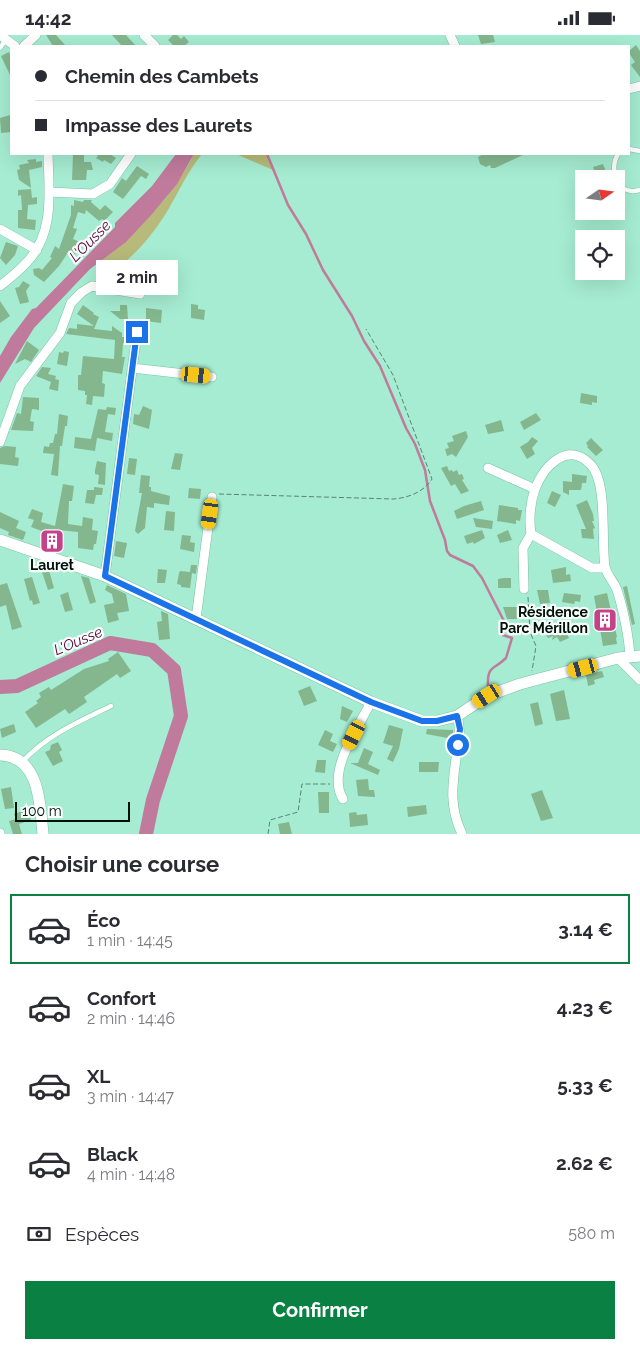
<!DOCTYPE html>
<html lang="fr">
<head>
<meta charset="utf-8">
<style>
	:root { --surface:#fff; --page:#f7f7f7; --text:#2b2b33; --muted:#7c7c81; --line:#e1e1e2; --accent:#0b8043 }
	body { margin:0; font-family:Raleway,sans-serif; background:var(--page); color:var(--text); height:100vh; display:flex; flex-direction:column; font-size:19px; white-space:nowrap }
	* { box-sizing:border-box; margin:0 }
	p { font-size:16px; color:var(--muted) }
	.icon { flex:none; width:28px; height:28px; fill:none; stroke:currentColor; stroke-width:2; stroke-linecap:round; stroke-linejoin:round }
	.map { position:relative; height:799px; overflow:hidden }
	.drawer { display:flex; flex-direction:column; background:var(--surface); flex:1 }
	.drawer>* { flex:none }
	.guide { position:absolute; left:10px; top:10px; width:620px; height:110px; border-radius:0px; box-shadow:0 5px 20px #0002; display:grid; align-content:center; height:110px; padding:0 25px; background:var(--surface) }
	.needle { width:32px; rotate:76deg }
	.buttons { position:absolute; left:575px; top:135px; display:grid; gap:10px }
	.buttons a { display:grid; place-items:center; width:50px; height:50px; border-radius:0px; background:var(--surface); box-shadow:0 5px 20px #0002; font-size:25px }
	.scale { position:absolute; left:15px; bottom:12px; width:115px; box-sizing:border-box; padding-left:5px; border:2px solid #001009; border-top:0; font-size:14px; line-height:18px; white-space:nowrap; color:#001009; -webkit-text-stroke:4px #f7fdfb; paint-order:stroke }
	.end { position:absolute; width:22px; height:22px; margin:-11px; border:6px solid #1a73e8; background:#fff; box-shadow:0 0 0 2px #fff }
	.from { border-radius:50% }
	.bubble { position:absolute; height:35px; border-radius:0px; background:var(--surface); box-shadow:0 5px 20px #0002; font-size:16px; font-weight:700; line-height:35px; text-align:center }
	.car { position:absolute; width:15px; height:30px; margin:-15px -8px; border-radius:6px; box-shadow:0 0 4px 1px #0007; background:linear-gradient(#f5c518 24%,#345 0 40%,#f5c518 0 76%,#345 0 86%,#f5c518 0) }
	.guide b { display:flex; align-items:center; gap:18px; height:48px; font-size:19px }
	.guide b+b { border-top:1px solid var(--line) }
	.guide i { width:12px; height:12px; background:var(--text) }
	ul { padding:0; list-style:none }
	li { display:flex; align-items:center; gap:15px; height:70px; margin:0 10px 8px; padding:0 15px; border:2px solid transparent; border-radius:0px }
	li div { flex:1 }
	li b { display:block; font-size:19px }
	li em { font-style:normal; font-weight:700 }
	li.active { border-color:var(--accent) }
	li>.icon { width:45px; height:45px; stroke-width:1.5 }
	h2 { padding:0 25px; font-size:22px; line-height:60px }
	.pay { display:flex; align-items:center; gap:12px; height:55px; padding:0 25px; font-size:19px }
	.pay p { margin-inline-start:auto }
	.primary-button { display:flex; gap:10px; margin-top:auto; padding:10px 25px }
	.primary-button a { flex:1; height:58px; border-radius:0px; background:var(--accent); color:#fff; font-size:20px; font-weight:700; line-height:58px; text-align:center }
	.status { display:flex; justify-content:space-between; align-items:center; height:35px; padding:0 25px; background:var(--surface); direction:ltr }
	.status svg { height:14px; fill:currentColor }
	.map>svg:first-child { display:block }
</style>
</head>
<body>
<div class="status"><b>14:42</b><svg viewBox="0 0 49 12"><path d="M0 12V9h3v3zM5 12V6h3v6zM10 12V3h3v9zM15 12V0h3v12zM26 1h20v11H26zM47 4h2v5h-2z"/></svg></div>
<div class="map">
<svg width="640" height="799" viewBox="0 0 640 799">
	<rect width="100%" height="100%" fill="#a5ecd2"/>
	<path fill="#b7ba7a" d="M194,119H202C188,136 179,156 168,175C151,203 131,225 104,243V230H95C135,198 171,165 194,119Z
		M236,119H266L273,135Z"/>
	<path fill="#c07a9b" d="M176,119H194L177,149L153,178L126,207L90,234L34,293L0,348V321L11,302L32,274L36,273L115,192V188L152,151Z"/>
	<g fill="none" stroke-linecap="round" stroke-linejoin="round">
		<path stroke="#c07a9b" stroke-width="2.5" d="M267,119L288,170L306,199L323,235L352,281L364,306L380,331L406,393L415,409L425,435L430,466L445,505L447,516L450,520L473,531L482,543L505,588L503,600L512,603L506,623C494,635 487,630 488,651"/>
		<path stroke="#c07a9b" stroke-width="14" d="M0,652L17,651L110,608L152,615L174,635L181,681L153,765L146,799"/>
	</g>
	<path fill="#84b78e" d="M46,0H56L66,11H53Z
		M112,0H126L136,11H122Z
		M173,0H177L181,4L184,1L189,7L184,11H174L168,5Z
		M478,0H493L495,7L481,9Z
		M636,10L640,16V42L631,30L635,27L629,18V16Z
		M9,17L11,22V42L1,21Z
		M10,80L11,97L1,98L0,83Z
		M73,119H84V127H91L93,135H87L86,145H72Z
		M95,119H110L116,123L111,129L104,125L103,127L96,123L98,121Z
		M484,119H525L495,133H491L490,130L486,132L480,129L478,122Z
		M36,124V127L42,126V132L29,135L31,153L19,145L17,135L20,134L19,130L29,128L27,125Z
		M603,129L609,144H591L589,137L594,135L593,132Z
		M137,131L149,139L146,144L141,141L123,164L113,157L122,143L126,146Z
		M31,154L32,163L37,162V169L28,170L27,184L36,185L35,195L18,193V175H22L21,160L18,161V155Z
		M74,165L83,167L84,165H92L91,167L100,175L105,170L113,177L104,186L102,184L99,186L86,175L85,179L78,177L73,193L77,194L73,204L80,207L75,220L69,216L59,231L44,247L34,240L33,234L39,233L42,235L52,223L50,222L55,211L59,214L71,180V170L74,171Z
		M6,207L18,211L15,220L6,230L0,223Z
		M23,246L30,250L26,256L29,267L20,269L15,253L19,252Z
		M0,266L10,281L0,288Z
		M191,269L198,270V274L205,275L204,285L191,283Z
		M83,270L94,278L93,279L99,282L94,294L112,296V291L122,298V302H128L127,309L123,308L122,322H125L122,339L103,336L102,348L105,349L104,362L93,361L92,370L86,369L87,360H85V356L78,355V340H81L83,321L114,324L115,305L66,299L69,293L77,294V289L94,291L77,279Z
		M120,270H127L128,284H120L110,276H120Z
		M146,273L162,275L161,288L146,286Z
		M27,306L39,315L31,327L25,324L15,329Z
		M64,316L69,317L67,331L57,329L59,317L63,318Z
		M42,332L51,333L48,339L56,341L55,344L59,345L58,356L49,354L51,347L36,341Z
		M581,358L597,361V368L592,367V370L580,368Z
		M23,362L39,363V375L32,374L30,386L34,387L33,396L11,395L17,378L21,379Z
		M143,371L152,375L149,394L133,389L134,379L139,380Z
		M107,372L116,373L115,380L108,379L105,397L113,398L112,406L97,403L95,416L74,413L75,402L91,404L98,374L106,375Z
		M536,378L541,385L524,395L520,387Z
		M59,379L68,381L67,391H65L62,411H60L58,441L51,440L54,419L43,418L44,411L49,412L50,408H53L55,399H57Z
		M501,385L504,396L488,399L485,390Z
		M466,396L468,402L456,422L452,419L447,421L445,414L449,413L447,408L454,406L452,401Z
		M532,402L538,406L532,413L535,419L527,424L520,412L528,407Z
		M591,403L603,415L596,421L587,412L588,411L586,408Z
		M5,411L16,412L15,422L19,423L18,431L0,429V413Z
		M175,418L183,419L180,435L171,434Z
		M129,423L137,424L135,440L127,439Z
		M97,426L106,428L105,450L98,449L99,440L95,439V435Z
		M447,431L449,436L452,435L453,437L457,435L459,440L462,439L464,444L462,445L469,456L461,459L455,449L451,451L441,433Z
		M572,439L587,441L586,448H582L581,455H569V460L563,457V446L572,447Z
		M141,440L150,441L149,452H151V456L170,461L169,470L154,468V473L147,472L145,493L138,499L135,496L142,458H139Z
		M63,449L74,451L72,466H69L68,489L82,491L83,482L93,484L92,495L98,496L96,509H94L93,515L78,513V497L58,495L55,501L31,492L34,485L28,483L32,474L43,478L41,487L55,491Z
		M94,452L103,453L102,460H96L94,469L85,468L87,455H94Z
		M189,453L201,454L200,464L188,463Z
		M552,456L561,460L555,472L547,468Z
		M587,465L593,479L594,486H592L595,493L593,494L594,504L582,503L581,494H586L576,470Z
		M481,466L484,475L457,484L454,476L464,471Z
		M499,470L518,473V475H522L520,486L516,485V489L497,486Z
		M166,476L175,477L174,496L164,495Z
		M0,477L19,486L16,493L26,497L23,505L8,500L9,497L0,493Z
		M473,483L493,486L492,494L476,492Z
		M482,495L485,503L474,509L473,507L467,509L464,501Z
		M508,495L512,505L500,508L497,500Z
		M182,500L191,501L190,507L195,508L194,517L180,514Z
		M116,506L127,508L124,523L114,521Z
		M191,530H197L196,539L192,538L190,553L181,552V550L177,549L179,538L180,536L190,537Z
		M48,532L54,553L48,555L41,534Z
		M566,532V540L570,539L571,546L553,548L551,535Z
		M158,534L167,535L165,548H157Z
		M81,541L89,543L96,567L90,569Z
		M32,542L40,568L33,570L32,565L30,566L24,544Z
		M503,543H511V553H498V544Z
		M7,548L22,592L12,595L6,570L0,572V550Z
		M107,550L126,559L129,576L117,578L119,585L108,588L104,570L114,568L112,559L105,555Z
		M627,551L635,589L632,590L623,552Z
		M537,555H548L550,568L540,569Z
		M68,557L73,575L65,577L60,560Z
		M564,558L581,560L580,567L575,566L574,569L562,567Z
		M607,558L617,602L616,603L617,609L603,611L594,561Z
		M503,572H519L520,584H507Z
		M161,576L168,579L170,604L159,605L157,587L162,586Z
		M562,588L569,603L560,607L557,602L552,605L553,601L548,603L544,597L553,593V599L555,592Z
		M118,617L131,636L120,643L117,639L84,662L87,667L69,679L65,674L36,693L25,677L38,668L36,666L41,662L39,658L49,652L51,655L84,634L109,626L108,624Z
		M602,636L604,642L594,645L595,649L588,651L586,640Z
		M310,651L317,666L304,671L298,656Z
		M564,655L570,684L556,686L550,659Z
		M538,667L543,689L535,691L530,669Z
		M342,671L353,676L347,687L340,684Z
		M14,689L16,697L2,703L0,694Z
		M389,690L403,694L399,714L393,727L387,724L393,711L383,708Z
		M427,694L453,695V704L426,699Z
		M325,695L333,699L330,706L337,709L333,717L318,710Z
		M58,707L62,715L59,717L63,726L53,731L45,717L50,715L51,710Z
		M364,713L373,717L368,729L380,735L378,740L350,728H358Z
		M317,725H326L325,738L315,737Z
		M419,727H439L438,737H419Z
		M368,744L369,755H374L375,762L358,761L356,745Z
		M11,752L14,773L5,774L1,754Z
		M542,755L553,783L541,786L531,759Z
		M318,757H329V778H319Z
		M426,770L427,779L408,782L407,772Z
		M25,775L28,776L31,785L19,789L22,799H13L9,786L16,784L14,779Z
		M356,777L357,780L367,779L368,790L350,792L349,778Z
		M289,787L292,799H280L278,789Z"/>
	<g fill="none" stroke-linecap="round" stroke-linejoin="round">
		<g stroke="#7bc1a8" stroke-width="5.5">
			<path id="service" d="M0,13L5,6
				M629,114L640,116
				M618,119C608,135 618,162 640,155
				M22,727C47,700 78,687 111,671"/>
		</g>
		<g stroke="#7bc1a8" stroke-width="10">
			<path id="minor" d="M0,0L15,11
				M144,0L155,11
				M450,0L455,11
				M24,11L36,0
				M629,54L640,51
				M49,157L93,159L110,149L131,119
				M0,194L37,215
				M0,251C9,244 18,237 26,228C55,199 49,157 48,119
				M132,333L212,342
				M0,407L20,351L60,298L71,268L82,257L92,251L140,259
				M488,433L535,454
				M605,533H592L531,499C529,485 530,469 535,454C544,431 568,405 591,430C608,448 601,507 605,531C606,540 614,546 617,555C623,573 629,602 630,622
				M105,541L137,297
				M524,554L523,513L531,499
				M196,584L212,462
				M618,623L640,645
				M457,681C461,693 459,704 457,716C453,747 448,769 462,799
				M343,764C326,737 358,693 371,667
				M0,798V799"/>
		</g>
		<g stroke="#7bc1a8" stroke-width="12">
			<path id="tertiary" d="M0,505L105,541L371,667L422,686H437L457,681L487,661L520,649L618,623L640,621
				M0,720C40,721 40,770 43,799"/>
		</g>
		<path stroke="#588574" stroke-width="1" stroke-dasharray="5 2.5" stroke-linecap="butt" d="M219,459L393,464C408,463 424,457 432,444L393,340L366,294
			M528,562L530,597L536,611L532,636
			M268,799L270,785L298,777L302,749H330"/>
		<use href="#service" stroke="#fff" stroke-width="4.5"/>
		<use href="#minor" stroke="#fff" stroke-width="9"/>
		<use href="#tertiary" stroke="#fff" stroke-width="11"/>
	</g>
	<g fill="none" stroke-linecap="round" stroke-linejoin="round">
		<path stroke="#1a73e8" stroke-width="6" d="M137,297L105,541L371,667L422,686H437L457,681L460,694L458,710"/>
	</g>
	<defs>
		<g id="building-square" transform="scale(1.25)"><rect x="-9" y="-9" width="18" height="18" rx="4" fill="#c4428a" stroke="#f7fdfb"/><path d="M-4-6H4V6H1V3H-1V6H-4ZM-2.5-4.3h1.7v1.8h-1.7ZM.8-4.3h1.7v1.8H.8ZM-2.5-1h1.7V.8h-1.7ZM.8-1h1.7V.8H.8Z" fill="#fff"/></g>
	</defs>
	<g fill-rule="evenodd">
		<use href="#building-square" x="52" y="506"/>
		<use href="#building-square" x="605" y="585"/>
	</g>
	<g text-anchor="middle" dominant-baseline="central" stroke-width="4.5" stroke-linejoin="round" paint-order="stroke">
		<g font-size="14" font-weight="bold" fill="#001009" stroke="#f7fdfb">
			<text x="52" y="530">Lauret</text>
			<text x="588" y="577" text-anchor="end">Résidence<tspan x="588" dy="16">Parc Mérillon</tspan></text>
		</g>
		<g font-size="15" font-style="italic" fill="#5b023a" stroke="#f7fdfb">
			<text transform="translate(90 206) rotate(-45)">L'Ousse</text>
			<text transform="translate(78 606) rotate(-23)">L'Ousse</text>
		</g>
	</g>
</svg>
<div class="buttons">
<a><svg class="needle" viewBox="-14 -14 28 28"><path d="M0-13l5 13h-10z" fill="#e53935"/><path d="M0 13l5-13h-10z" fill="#7c7c81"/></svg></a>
<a><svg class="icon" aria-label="locate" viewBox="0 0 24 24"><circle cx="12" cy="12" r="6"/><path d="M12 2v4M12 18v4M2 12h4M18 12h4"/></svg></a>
</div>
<div class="scale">100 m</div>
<i class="end from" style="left:458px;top:710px"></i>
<i class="end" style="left:137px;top:297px"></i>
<div class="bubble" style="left:96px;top:225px;width:82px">2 min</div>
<i class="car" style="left:196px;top:340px;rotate:96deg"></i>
<i class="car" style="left:210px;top:479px;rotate:188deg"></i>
<i class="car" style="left:583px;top:633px;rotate:255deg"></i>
<i class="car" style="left:487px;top:661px;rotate:238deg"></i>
<i class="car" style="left:354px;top:700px;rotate:207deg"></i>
<div class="guide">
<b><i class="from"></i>Chemin des Cambets</b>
<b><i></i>Impasse des Laurets</b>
</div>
</div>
<section class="drawer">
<h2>Choisir une course</h2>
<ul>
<li class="active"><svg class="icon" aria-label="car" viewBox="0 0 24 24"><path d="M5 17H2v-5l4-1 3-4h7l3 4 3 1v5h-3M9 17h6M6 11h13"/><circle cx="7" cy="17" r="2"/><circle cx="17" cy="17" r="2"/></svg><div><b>Éco</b><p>1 min · 14:45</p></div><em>3.14 €</em></li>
<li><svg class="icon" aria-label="car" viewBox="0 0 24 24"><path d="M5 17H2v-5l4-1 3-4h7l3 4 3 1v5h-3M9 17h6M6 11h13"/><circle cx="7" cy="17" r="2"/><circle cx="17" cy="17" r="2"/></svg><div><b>Confort</b><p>2 min · 14:46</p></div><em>4.23 €</em></li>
<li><svg class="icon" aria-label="car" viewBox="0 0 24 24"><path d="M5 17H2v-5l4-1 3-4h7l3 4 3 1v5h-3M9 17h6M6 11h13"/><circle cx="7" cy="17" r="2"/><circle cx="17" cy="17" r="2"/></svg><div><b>XL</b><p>3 min · 14:47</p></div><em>5.33 €</em></li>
<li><svg class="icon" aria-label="car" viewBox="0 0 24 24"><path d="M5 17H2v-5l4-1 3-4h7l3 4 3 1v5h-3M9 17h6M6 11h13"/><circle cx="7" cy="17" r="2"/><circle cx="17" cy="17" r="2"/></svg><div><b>Black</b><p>4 min · 14:48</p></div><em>2.62 €</em></li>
</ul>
<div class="pay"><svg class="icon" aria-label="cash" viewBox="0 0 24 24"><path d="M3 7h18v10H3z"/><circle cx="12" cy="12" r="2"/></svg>Espèces<p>580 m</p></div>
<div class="primary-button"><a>Confirmer</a></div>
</section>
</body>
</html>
